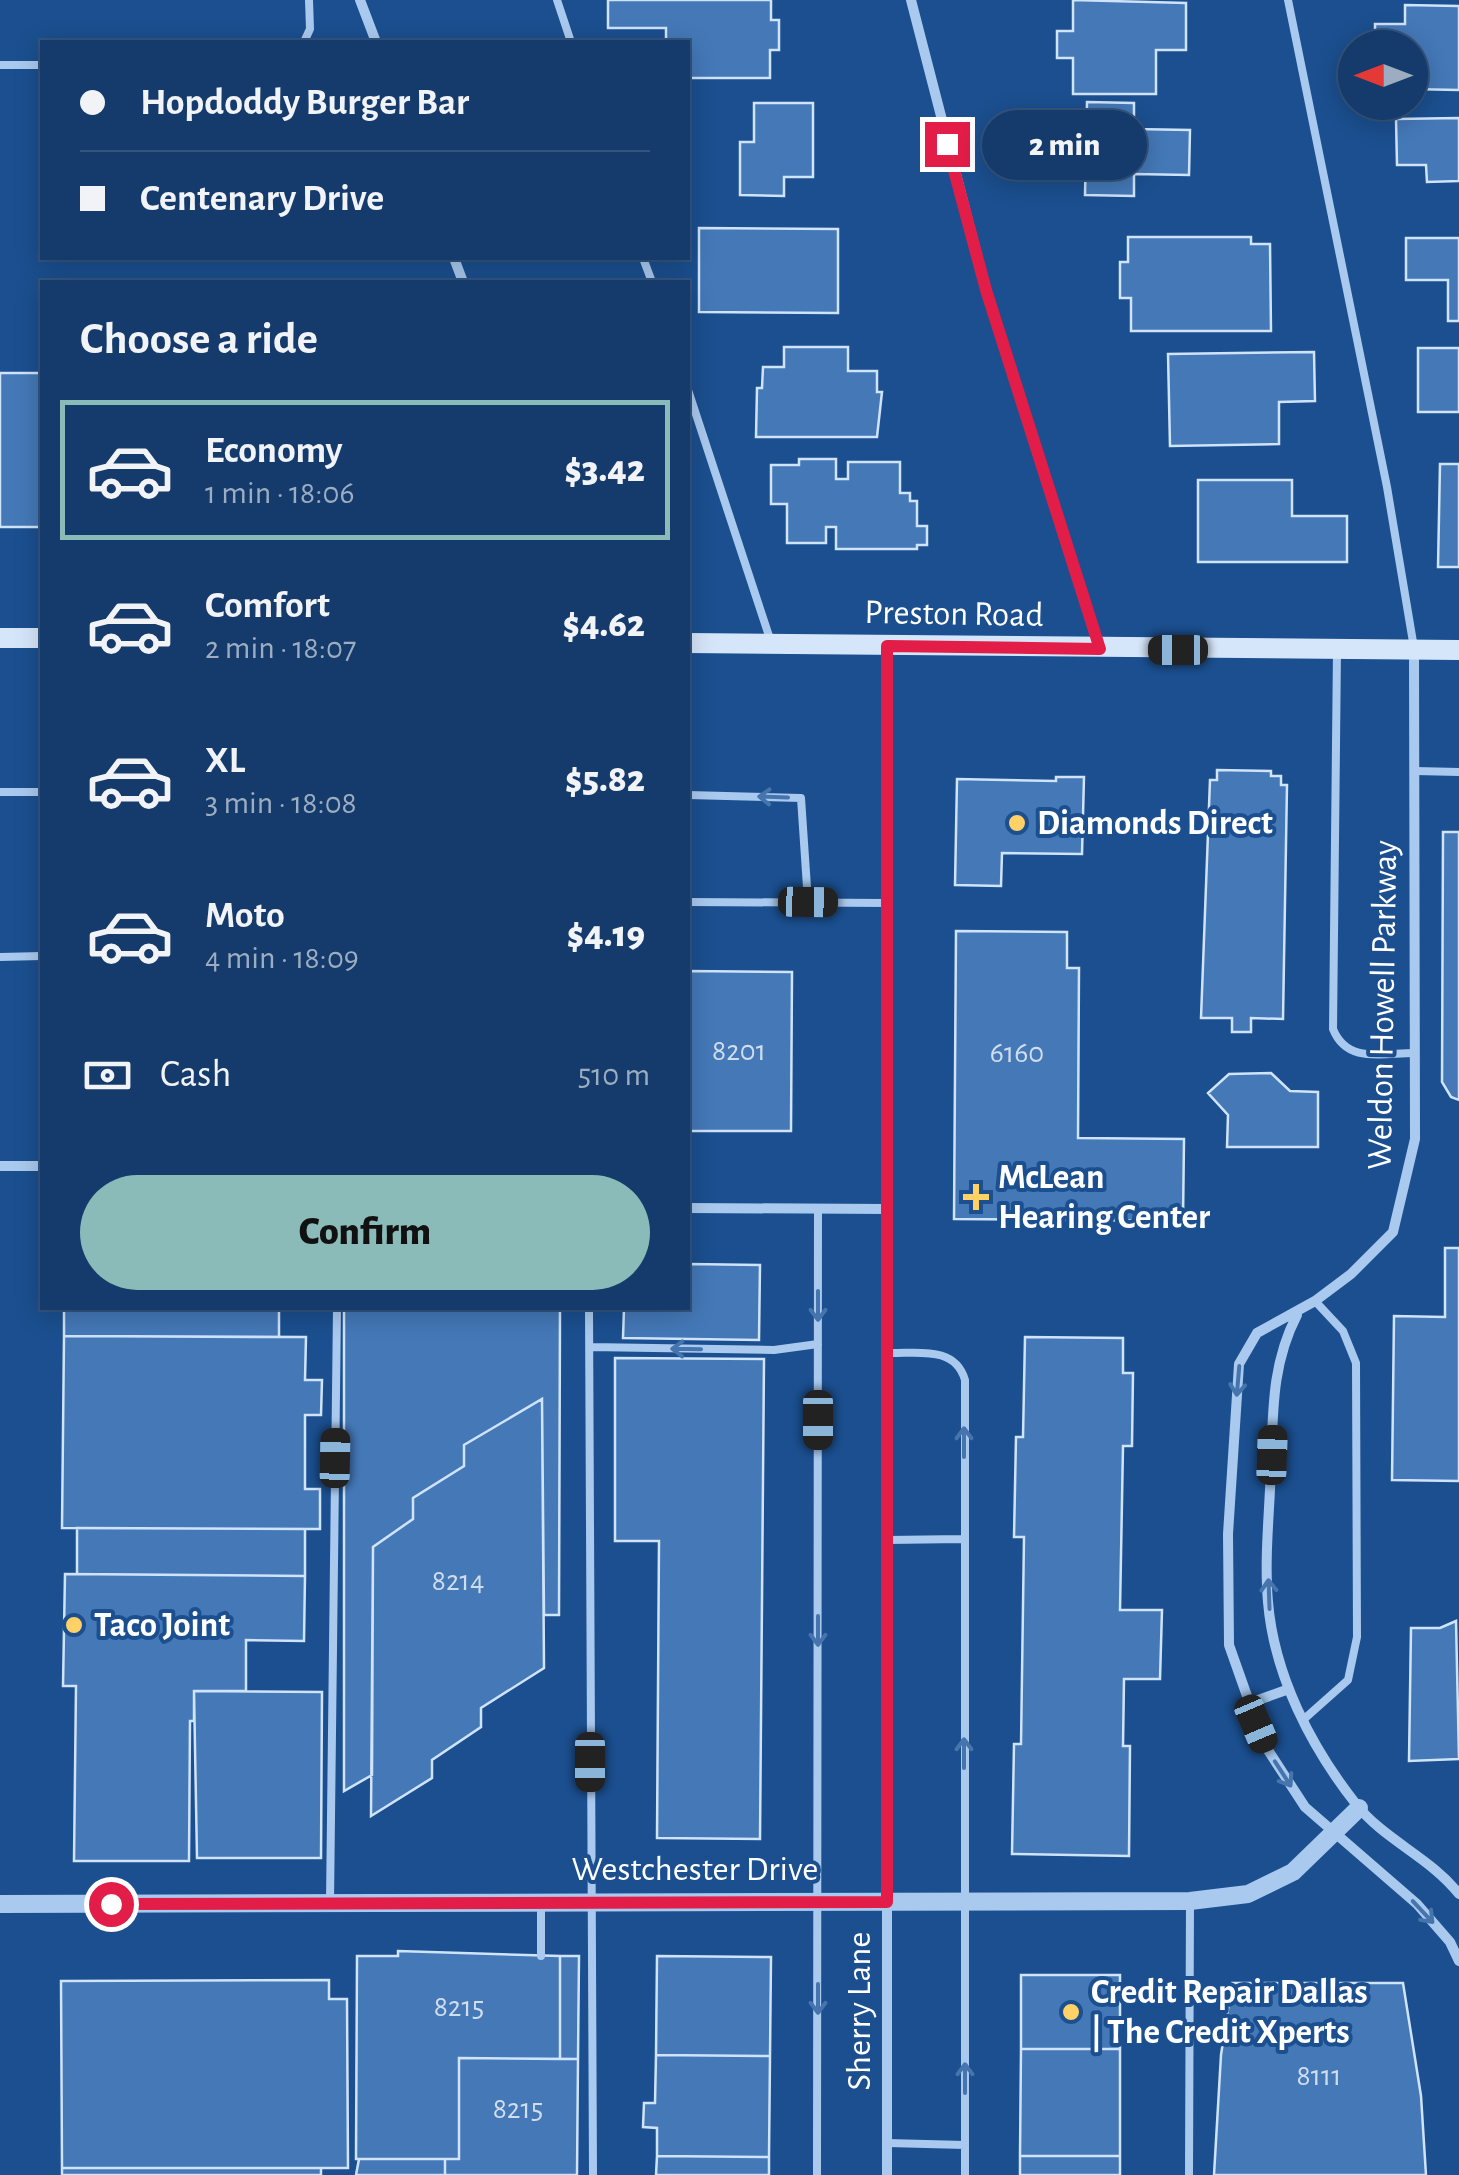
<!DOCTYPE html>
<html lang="en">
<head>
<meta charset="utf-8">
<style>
	:root { --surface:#143b6b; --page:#1d4271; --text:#f1f3f6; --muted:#9dadc1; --line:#33557e; --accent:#8bbbb9 }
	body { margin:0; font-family:"Alegreya Sans",sans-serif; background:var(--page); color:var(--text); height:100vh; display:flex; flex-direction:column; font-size:38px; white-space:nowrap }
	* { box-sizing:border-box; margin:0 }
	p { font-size:32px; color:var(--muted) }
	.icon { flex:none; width:55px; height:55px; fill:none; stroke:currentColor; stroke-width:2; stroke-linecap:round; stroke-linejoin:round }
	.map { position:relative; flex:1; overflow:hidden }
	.sheet { position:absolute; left:40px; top:280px; width:650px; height:1030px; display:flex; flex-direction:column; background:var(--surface); border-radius:0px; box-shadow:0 5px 25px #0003,0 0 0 2px var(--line) }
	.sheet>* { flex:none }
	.guide { position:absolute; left:40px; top:40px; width:650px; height:220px; border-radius:0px; box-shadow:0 5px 25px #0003,0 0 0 2px var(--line); display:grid; align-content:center; height:220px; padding:0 40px; background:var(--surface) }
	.needle { width:65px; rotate:270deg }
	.tools { position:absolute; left:1338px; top:30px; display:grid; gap:20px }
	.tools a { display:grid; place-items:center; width:90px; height:90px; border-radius:50%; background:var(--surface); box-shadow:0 5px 25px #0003,0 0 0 2px var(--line); font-size:50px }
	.end { position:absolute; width:45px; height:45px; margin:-22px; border:12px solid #e11d48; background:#fff; box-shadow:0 0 0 5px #fff }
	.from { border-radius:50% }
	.bubble { position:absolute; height:70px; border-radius:35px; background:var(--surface); box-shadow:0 5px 25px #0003,0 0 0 2px var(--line); font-size:32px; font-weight:800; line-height:70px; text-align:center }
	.car { position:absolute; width:30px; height:60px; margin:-30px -15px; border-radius:12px; box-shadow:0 0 8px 2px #0007; background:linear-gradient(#222 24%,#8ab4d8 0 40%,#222 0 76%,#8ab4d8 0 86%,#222 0) }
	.guide b { display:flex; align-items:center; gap:35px; height:95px; font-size:38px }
	.guide b+b { border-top:2px solid var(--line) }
	.guide i { width:25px; height:25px; background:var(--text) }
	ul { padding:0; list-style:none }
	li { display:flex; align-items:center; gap:30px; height:140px; margin:0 20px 15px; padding:0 20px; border:5px solid transparent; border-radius:0px }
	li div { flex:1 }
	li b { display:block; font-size:38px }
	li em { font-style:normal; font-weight:800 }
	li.current { border-color:var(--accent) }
	li>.icon { width:90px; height:90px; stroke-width:1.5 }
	h2 { padding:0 40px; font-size:45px; line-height:120px }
	.pay { display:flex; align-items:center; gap:25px; height:110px; padding:0 40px; font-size:38px }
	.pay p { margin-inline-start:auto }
	.primary-button { display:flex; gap:20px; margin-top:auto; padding:20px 40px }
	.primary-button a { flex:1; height:115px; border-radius:60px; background:var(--accent); color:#111; font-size:40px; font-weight:800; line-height:115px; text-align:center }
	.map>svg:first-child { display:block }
</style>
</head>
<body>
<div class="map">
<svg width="1459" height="2175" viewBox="0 0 1459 2175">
	<rect width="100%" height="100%" fill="#1b4f8f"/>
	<path fill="#4478b7" stroke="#cfe3fa" stroke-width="2.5" d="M608,0H771V20H779V50H770V78H688V42H666V28H608Z
		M1073,0L1186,3V50H1156V94H1073V58H1057V31H1073Z
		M1405,5L1459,6V90L1410,89V48H1375V24H1405Z
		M1087,102L1134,103V129L1190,130L1189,175L1134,174V196L1085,195Z
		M754,103H813V177H784V196L740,195V142H754Z
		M1459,118V181L1427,182L1426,165H1397L1396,119Z
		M699,228L838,229V313L699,312Z
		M1128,237H1251V244H1270L1271,331H1131V298H1120V262H1128Z
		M1406,238H1459V321H1448V280H1406Z
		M784,347H848V371H877V392H882L877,437H756L757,388H762L763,367H784Z
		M1418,348H1459V412H1418Z
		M1314,352L1315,401L1279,402V444L1170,446L1168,354Z
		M0,373H42V527H0Z
		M799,459H836V479H848V462H900V493H910V501H917V526H927V545H917V549H836V527H826V543H787V504H771V465H799Z
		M1440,464H1459V567H1438Z
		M1198,480H1292V516H1347V562H1198Z
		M1217,770L1271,771V776H1281V785H1287L1283,1019L1251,1018V1032H1232V1018H1201L1210,780H1217Z
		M1056,777H1084L1082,854L1002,853L1001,886L955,885L957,779L1056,781Z
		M1443,832H1459V1100L1451,1097L1442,1082Z
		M956,931L1067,932V968H1079L1078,1138L1184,1139L1183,1221L954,1219Z
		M688,971L792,972L791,1131H688Z
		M1271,1073L1290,1091L1318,1092V1147H1227L1228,1115L1208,1093L1229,1074Z
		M1445,1248H1459V1481L1392,1480L1394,1316L1445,1317Z
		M688,1264L760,1265L759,1340L623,1338L624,1308H688Z
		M64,1308H279V1337L64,1336Z
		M344,1308H560L559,1615H544L542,1399L464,1445V1466L413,1498V1519L373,1547L372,1775L344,1791Z
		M64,1336L306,1337L305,1380H322L321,1415H305V1489H320V1529L62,1528Z
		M1025,1337L1123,1338V1373H1133L1132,1446H1123L1120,1610H1162L1160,1679H1124L1123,1746H1130L1129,1856L1012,1854L1014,1744H1021L1024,1537H1014L1016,1437H1023Z
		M615,1358L764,1359L760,1839L657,1838L659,1541H615Z
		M542,1399L544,1668L481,1708V1727L432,1760V1778L371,1816L373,1547L413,1519V1498L464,1466V1445Z
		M77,1528L305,1529V1576L77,1574Z
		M65,1574L305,1576L304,1641L246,1640V1691H194V1721H190L189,1861H74L76,1686H63Z
		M1456,1621L1459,1759L1409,1761L1411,1628H1440Z
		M194,1691L322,1692L321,1858H197Z
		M398,1951L560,1956V2059L459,2058V2159H356L357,1956H398Z
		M560,1956H579L578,2059H560Z
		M657,1956L771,1957L770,2056L656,2055Z
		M1021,1975H1120V2049H1021Z
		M329,1980V1999H347L348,2168H62L61,1981Z
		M1232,1983H1403L1421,2096L1426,2175H1214L1221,2055Z
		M1021,2049H1120V2156H1020Z
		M656,2055L770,2056L769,2157L657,2156V2128L643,2127L644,2103H655Z
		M459,2058L578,2059L577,2175H445V2159H459Z
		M657,2156L769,2157V2175H656Z
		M1020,2156H1120V2175H1020Z
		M359,2159H445V2175H356Z
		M62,2168H321V2175H62Z"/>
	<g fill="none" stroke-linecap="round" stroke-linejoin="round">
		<path stroke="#a9c9ee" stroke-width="8" d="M557,0L571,42
			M1288,0L1387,487L1414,648
			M304,42L310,29L309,0
			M0,65H42
			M643,258L652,282
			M688,390L771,642
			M1337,650L1333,1029C1347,1064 1382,1053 1415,1053
			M1415,771L1459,772
			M0,792H42
			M688,795L801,798L808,902
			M688,902L887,903
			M0,957L42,956
			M589,1308L593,2175
			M590,1347L774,1350L818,1344
			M887,1353C917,1354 955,1345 965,1380V2175
			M887,1540L963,1539
			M1303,1720L1348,1680L1357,1637L1356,1363L1343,1331L1315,1301
			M330,1902L337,1308
			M541,1902V1956
			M887,2143L965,2145
			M817,2175L818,1209
			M1189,2175L1190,1901"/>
		<path stroke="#a9c9ee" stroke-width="10" d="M360,0L376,42
			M911,0L986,290L1099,647
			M454,258L463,282
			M1414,650L1415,1139L1393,1232L1351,1274L1315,1301L1257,1333L1239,1364L1228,1534L1229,1645L1264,1744L1305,1807L1417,1904L1450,1942L1459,1961
			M0,1166H42
			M688,1208L887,1209
			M1297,1315C1272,1363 1273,1411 1271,1464C1270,1509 1264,1557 1268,1602C1274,1675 1311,1747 1356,1804C1384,1840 1430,1857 1459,1894
			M1247,1704L1289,1689
			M887,2175V646"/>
		<path stroke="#a9c9ee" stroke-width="18" d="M0,1904L1190,1901L1248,1894L1293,1872L1359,1808"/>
		<path stroke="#d6e6fa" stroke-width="20" d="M0,638H42
			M688,643L1459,650"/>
	</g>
	<defs><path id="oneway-shaft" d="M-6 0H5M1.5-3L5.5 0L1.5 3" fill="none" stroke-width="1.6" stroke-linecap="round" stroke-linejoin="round" transform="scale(2.5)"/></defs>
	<g stroke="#4674ac">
		<use href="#oneway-shaft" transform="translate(773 797) rotate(-178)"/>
		<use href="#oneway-shaft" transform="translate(818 1306) rotate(90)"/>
		<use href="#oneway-shaft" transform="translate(686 1349) rotate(-179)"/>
		<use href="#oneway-shaft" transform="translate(1238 1381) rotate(95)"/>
		<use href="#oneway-shaft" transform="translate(964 1442) rotate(-90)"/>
		<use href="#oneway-shaft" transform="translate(1269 1594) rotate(-92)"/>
		<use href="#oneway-shaft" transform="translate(818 1631) rotate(90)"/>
		<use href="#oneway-shaft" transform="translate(964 1753) rotate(-90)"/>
		<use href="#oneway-shaft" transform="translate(1283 1774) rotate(57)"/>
		<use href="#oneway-shaft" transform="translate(1423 1912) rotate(47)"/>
		<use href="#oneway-shaft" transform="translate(818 1999) rotate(90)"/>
		<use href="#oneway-shaft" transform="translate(965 2078) rotate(-90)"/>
	</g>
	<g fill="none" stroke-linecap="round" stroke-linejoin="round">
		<path stroke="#e11d48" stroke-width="12" d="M111,1904L887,1902V646L1100,649L986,290L947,144"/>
	</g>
	<g fill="#ffd166" stroke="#1b4f8f" stroke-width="4">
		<circle cx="1017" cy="823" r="10"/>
		<path d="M971 1182h10v10h10v10h-10v10h-10v-10h-10v-10h10z"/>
		<circle cx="74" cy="1625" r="10"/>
		<circle cx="1071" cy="2012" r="10"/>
	</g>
	<g text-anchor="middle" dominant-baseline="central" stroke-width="8" stroke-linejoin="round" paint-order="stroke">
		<g font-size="30" fill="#d0dded">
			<text x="739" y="1051">8201</text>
			<text x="1017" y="1053">6160</text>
			<text x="458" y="1581">8214</text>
			<text x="459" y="2007">8215</text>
			<text x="1319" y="2076">8111</text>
			<text x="518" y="2109">8215</text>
		</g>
		<g font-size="35" fill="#fff" stroke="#1b4f8f">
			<text transform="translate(954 614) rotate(1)">Preston Road</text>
			<text transform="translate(1383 1005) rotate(-89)">Weldon Howell Parkway</text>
			<text x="695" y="1869">Westchester Drive</text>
			<text transform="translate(859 2011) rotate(-90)">Sherry Lane</text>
		</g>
		<g font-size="35" font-weight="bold" fill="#fff" stroke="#1b4f8f" text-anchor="start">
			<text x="1037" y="823">Diamonds Direct</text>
			<text x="998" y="1177">McLean<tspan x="998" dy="40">Hearing Center</tspan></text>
			<text x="94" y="1625">Taco Joint</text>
			<text x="1091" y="1992">Credit Repair Dallas<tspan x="1091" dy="40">| The Credit Xperts</tspan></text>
		</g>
	</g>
</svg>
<div class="tools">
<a><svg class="needle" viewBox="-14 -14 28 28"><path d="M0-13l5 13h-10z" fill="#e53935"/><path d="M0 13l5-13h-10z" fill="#9dadc1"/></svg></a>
</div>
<i class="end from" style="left:111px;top:1904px"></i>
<i class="end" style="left:947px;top:144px"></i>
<div class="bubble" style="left:982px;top:110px;width:165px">2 min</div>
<i class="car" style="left:1178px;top:650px;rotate:270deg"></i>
<i class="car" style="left:808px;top:902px;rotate:91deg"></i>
<i class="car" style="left:818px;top:1420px;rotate:180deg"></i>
<i class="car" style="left:1272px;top:1455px;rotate:2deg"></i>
<i class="car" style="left:335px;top:1458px;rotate:1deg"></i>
<i class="car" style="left:1256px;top:1724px;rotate:157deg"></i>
<i class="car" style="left:590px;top:1762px;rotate:180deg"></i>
<div class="guide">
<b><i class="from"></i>Hopdoddy Burger Bar</b>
<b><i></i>Centenary Drive</b>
</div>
<section class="sheet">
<h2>Choose a ride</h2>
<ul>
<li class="current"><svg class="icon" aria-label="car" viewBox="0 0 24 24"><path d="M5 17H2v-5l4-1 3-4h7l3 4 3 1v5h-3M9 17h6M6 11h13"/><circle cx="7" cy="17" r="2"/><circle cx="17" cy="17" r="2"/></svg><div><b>Economy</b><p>1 min · 18:06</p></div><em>$3.42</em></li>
<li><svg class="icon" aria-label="car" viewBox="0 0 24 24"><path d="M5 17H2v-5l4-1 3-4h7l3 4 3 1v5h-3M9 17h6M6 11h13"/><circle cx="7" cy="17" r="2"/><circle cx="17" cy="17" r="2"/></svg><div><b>Comfort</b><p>2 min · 18:07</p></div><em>$4.62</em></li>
<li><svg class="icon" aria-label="car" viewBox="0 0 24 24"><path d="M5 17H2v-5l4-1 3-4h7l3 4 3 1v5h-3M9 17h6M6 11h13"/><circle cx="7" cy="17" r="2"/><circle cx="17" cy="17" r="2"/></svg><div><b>XL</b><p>3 min · 18:08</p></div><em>$5.82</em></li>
<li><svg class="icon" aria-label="car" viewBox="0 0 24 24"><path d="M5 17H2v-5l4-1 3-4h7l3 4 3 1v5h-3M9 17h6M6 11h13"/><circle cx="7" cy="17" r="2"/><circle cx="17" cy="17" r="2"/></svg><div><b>Moto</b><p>4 min · 18:09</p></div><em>$4.19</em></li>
</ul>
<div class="pay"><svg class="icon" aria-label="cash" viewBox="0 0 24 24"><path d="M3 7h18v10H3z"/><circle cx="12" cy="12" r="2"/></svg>Cash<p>510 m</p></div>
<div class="primary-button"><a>Confirm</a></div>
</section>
</div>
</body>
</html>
